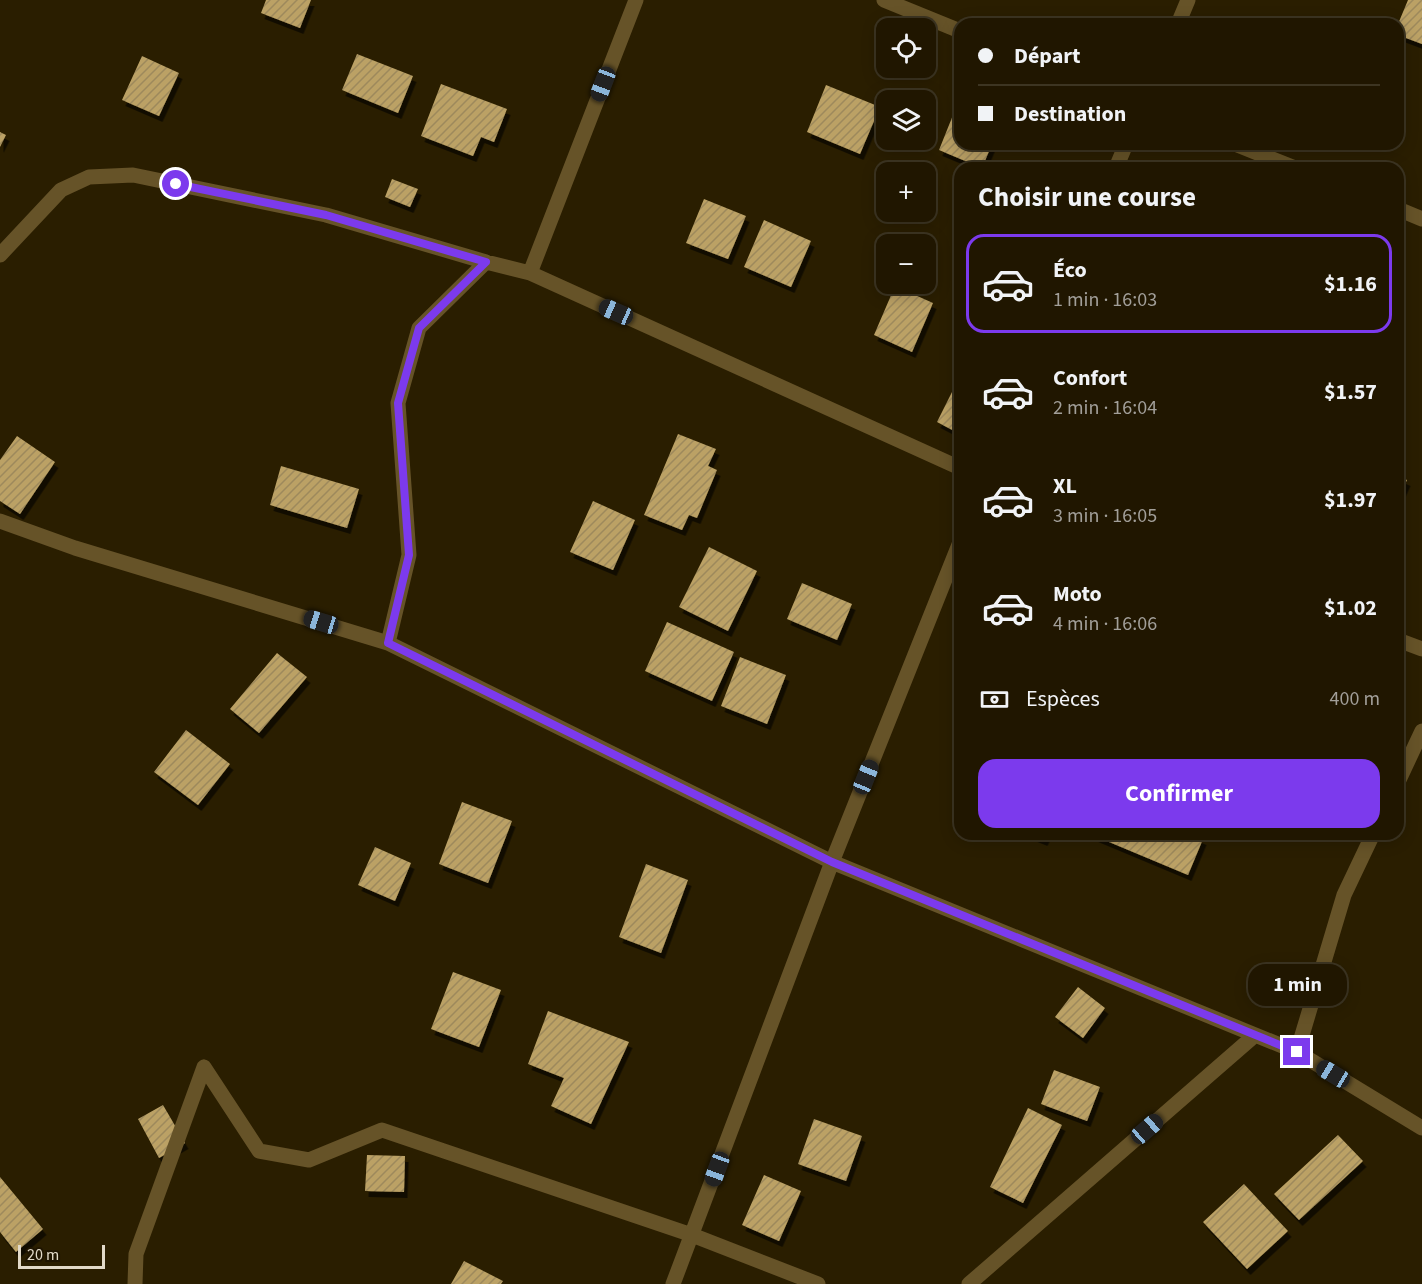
<!DOCTYPE html>
<html lang="fr">
<head>
<meta charset="utf-8">
<style>
	:root { --surface:#201600; --page:#2d230f; --text:#f1f3f6; --muted:#a29f99; --line:#3d3522; --accent:#7c3aed }
	body { margin:0; font-family:"Source Sans 3",sans-serif; background:var(--page); color:var(--text); height:100vh; display:flex; flex-direction:column; font-size:22px; white-space:nowrap }
	* { box-sizing:border-box; margin:0 }
	p { font-size:20px; color:var(--muted) }
	.icon { flex:none; width:33px; height:33px; fill:none; stroke:currentColor; stroke-width:2; stroke-linecap:round; stroke-linejoin:round }
	.map { position:relative; flex:1; overflow:hidden }
	.sheet { position:absolute; left:954px; top:162px; width:450px; height:678px; display:flex; flex-direction:column; background:var(--surface); border-radius:18px; box-shadow:0 3px 15px #0003,0 0 0 2px var(--line) }
	.sheet>* { flex:none }
	.banner { position:absolute; left:954px; top:18px; width:450px; height:132px; border-radius:18px; box-shadow:0 3px 15px #0003,0 0 0 2px var(--line); display:grid; align-content:center; height:132px; padding:0 24px; background:var(--surface) }
	.tools { position:absolute; left:876px; top:18px; display:grid; gap:12px }
	.tools a { display:grid; place-items:center; width:60px; height:60px; border-radius:12px; background:var(--surface); box-shadow:0 3px 15px #0003,0 0 0 2px var(--line); font-size:30px }
	.scale { position:absolute; left:18px; bottom:15px; width:87px; box-sizing:border-box; padding-left:6px; border:3px solid #e2dac9; border-top:0; font-size:16px; line-height:21px; white-space:nowrap; color:#e2dac9; -webkit-text-stroke:4px #1f1501; paint-order:stroke }
	.end { position:absolute; width:27px; height:27px; margin:-14px; border:8px solid #7c3aed; background:#fff; box-shadow:0 0 0 3px #fff }
	.from { border-radius:50% }
	.bubble { position:absolute; height:42px; border-radius:18px; background:var(--surface); box-shadow:0 3px 15px #0003,0 0 0 2px var(--line); font-size:20px; font-weight:700; line-height:42px; text-align:center }
	.car { position:absolute; width:18px; height:36px; margin:-18px -9px; border-radius:8px; box-shadow:0 0 4px 2px #0007; background:linear-gradient(#222 24%,#8ab4d8 0 40%,#222 0 76%,#8ab4d8 0 86%,#222 0) }
	.banner b { display:flex; align-items:center; gap:21px; height:57px; font-size:22px }
	.banner b+b { border-top:2px solid var(--line) }
	.banner i { width:15px; height:15px; background:var(--text) }
	ul { padding:0; list-style:none }
	li { display:flex; align-items:center; gap:18px; height:99px; margin:0 12px 9px; padding:0 12px; border:3px solid transparent; border-radius:18px }
	li div { flex:1 }
	li b { display:block; font-size:22px }
	li em { font-style:normal; font-weight:700 }
	li.selected { border-color:var(--accent) }
	li>.icon { width:54px; height:54px; stroke-width:1.5 }
	h2 { padding:0 24px; font-size:27px; line-height:72px }
	.pay { display:flex; align-items:center; gap:15px; height:66px; padding:0 24px; font-size:22px }
	.pay p { margin-inline-start:auto }
	.button { display:flex; gap:12px; margin-top:auto; padding:12px 24px }
	.button a { flex:1; height:69px; border-radius:18px; background:var(--accent); color:#fff; font-size:24px; font-weight:700; line-height:69px; text-align:center }
	.map>svg:first-child { display:block }
</style>
</head>
<body>
<div class="map">
<svg width="1422" height="1284" viewBox="0 0 1422 1284">
	<defs>
		<pattern id="building-hatch" width="6" height="6" patternUnits="userSpaceOnUse" patternTransform="scale(1.5)"><rect width="6" height="6" fill="#bba165"/><path d="M-1 1l2-2M0 6l6-6M5 7l2-2" fill="none" stroke="#9d895b"/></pattern>
		<filter id="shadow"><feDropShadow dx="3.5" dy="6" stdDeviation="0" flood-color="#0009"/></filter>
	</defs>
	<rect width="100%" height="100%" fill="#2a1e00"/>
	<path fill="url(#building-hatch)" filter="url(#shadow)" d="M266,0H311L300,28L261,13Z
		M1408,0H1422V44L1398,35V24Z
		M1237,16L1256,24H1234Z
		M357,54L413,76L398,113L342,90Z
		M142,56L179,73L159,116L122,100Z
		M441,84L507,109L494,142L481,137L473,156L421,136Z
		M826,85L880,107L860,154L807,132Z
		M957,105L960,106V144H992L982,168L939,150Z
		M0,132L6,135L0,147Z
		M392,179L418,189L410,207L385,197Z
		M704,199L746,216L728,259L686,243Z
		M764,220L811,241L791,287L744,267Z
		M895,286L933,303L912,352L874,335Z
		M960,376V434L937,422Z
		M678,434L716,449L708,466L717,470L697,518L689,515L682,530L644,515Z
		M17,436L55,462L20,514L0,501V460Z
		M281,466L359,489L347,528L270,505Z
		M1398,476L1407,480L1398,500Z
		M593,501L635,520L613,570L570,552Z
		M709,547L757,571L728,631L679,607Z
		M802,583L852,604L837,640L787,619Z
		M667,622L734,652L712,701L645,671Z
		M277,653L307,677L259,733L230,709Z
		M740,657L786,675L767,724L721,706Z
		M186,730L230,764L198,805L154,772Z
		M462,802L512,821L488,883L439,864Z
		M1029,834H1047L1044,840Z
		M1090,834H1191L1203,839L1188,875Z
		M375,847L411,863L395,901L358,885Z
		M646,864L688,880L661,953L619,937Z
		M453,972L501,990L479,1047L431,1029Z
		M1078,987L1105,1008L1083,1038L1055,1017Z
		M548,1011L629,1042L591,1124L551,1106L564,1078L528,1064Z
		M1054,1070L1100,1087L1087,1121L1041,1104Z
		M163,1105L185,1143L159,1158L138,1119Z
		M1028,1108L1062,1125L1023,1203L990,1187Z
		M814,1119L862,1136L846,1181L798,1164Z
		M1338,1135L1363,1161L1299,1220L1274,1194Z
		M367,1155L405,1156L404,1192L365,1191Z
		M764,1175L801,1191L779,1241L742,1225Z
		M0,1177L43,1229L16,1252L0,1232Z
		M1244,1184L1288,1231L1247,1269L1203,1222Z
		M464,1261L503,1281L501,1284H451Z"/>
	<g fill="none" stroke-linecap="round" stroke-linejoin="round">
		<path stroke="#665328" stroke-width="15" d="M884,0L960,31
			M1178,24L1188,0
			M1235,144L1295,168
			M1116,168L1126,144
			M1398,209L1422,219
			M0,255L61,190L89,177L133,175L326,215L486,262L530,273L960,468
			M530,273L636,0
			M0,521L75,548L388,643L832,862L1297,1052L1422,1128
			M1398,640L1422,649
			M388,643L409,555L398,403L419,328L486,262
			M1398,782L1422,731
			M1297,1052L1344,895L1373,834
			M204,1067L259,1151L309,1160L382,1130L692,1235L818,1284
			M135,1284L136,1254L204,1067
			M673,1284L832,862L960,542
			M969,1284L1254,1036"/>
	</g>
	<g fill="none" stroke-linecap="round" stroke-linejoin="round">
		<path stroke="#7c3aed" stroke-width="8" d="M176,184L326,215L486,262L419,328L398,403L409,555L388,643L832,862L1297,1052"/>
	</g>
</svg>
<div class="tools">
<a><svg class="icon" aria-label="locate" viewBox="0 0 24 24"><circle cx="12" cy="12" r="6"/><path d="M12 2v4M12 18v4M2 12h4M18 12h4"/></svg></a>
<a><svg class="icon" aria-label="layers" viewBox="0 0 24 24"><path d="M12 4l9 5-9 5-9-5zM3 14l9 5 9-5"/></svg></a>
<a>+</a>
<a>−</a>
</div>
<div class="scale">20 m</div>
<i class="end from" style="left:176px;top:184px"></i>
<i class="end" style="left:1297px;top:1052px"></i>
<div class="bubble" style="left:1248px;top:964px;width:99px">1 min</div>
<i class="car" style="left:603px;top:84px;rotate:201deg"></i>
<i class="car" style="left:616px;top:312px;rotate:294deg"></i>
<i class="car" style="left:321px;top:622px;rotate:287deg"></i>
<i class="car" style="left:866px;top:777px;rotate:22deg"></i>
<i class="car" style="left:1333px;top:1074px;rotate:301deg"></i>
<i class="car" style="left:1147px;top:1129px;rotate:49deg"></i>
<i class="car" style="left:717px;top:1169px;rotate:200deg"></i>
<div class="banner">
<b><i class="from"></i>Départ</b>
<b><i></i>Destination</b>
</div>
<section class="sheet">
<h2>Choisir une course</h2>
<ul>
<li class="selected"><svg class="icon" aria-label="car" viewBox="0 0 24 24"><path d="M5 17H2v-5l4-1 3-4h7l3 4 3 1v5h-3M9 17h6M6 11h13"/><circle cx="7" cy="17" r="2"/><circle cx="17" cy="17" r="2"/></svg><div><b>Éco</b><p>1 min · 16:03</p></div><em>$1.16</em></li>
<li><svg class="icon" aria-label="car" viewBox="0 0 24 24"><path d="M5 17H2v-5l4-1 3-4h7l3 4 3 1v5h-3M9 17h6M6 11h13"/><circle cx="7" cy="17" r="2"/><circle cx="17" cy="17" r="2"/></svg><div><b>Confort</b><p>2 min · 16:04</p></div><em>$1.57</em></li>
<li><svg class="icon" aria-label="car" viewBox="0 0 24 24"><path d="M5 17H2v-5l4-1 3-4h7l3 4 3 1v5h-3M9 17h6M6 11h13"/><circle cx="7" cy="17" r="2"/><circle cx="17" cy="17" r="2"/></svg><div><b>XL</b><p>3 min · 16:05</p></div><em>$1.97</em></li>
<li><svg class="icon" aria-label="car" viewBox="0 0 24 24"><path d="M5 17H2v-5l4-1 3-4h7l3 4 3 1v5h-3M9 17h6M6 11h13"/><circle cx="7" cy="17" r="2"/><circle cx="17" cy="17" r="2"/></svg><div><b>Moto</b><p>4 min · 16:06</p></div><em>$1.02</em></li>
</ul>
<div class="pay"><svg class="icon" aria-label="cash" viewBox="0 0 24 24"><path d="M3 7h18v10H3z"/><circle cx="12" cy="12" r="2"/></svg>Espèces<p>400 m</p></div>
<div class="button"><a>Confirmer</a></div>
</section>
</div>
</body>
</html>
